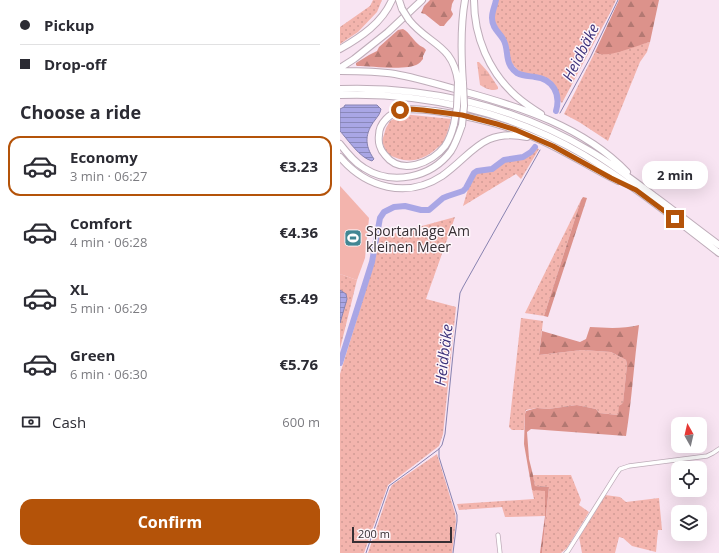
<!DOCTYPE html>
<html lang="en">
<head>
<meta charset="utf-8">
<style>
	:root { --surface:#fff; --page:#f7f7f7; --text:#2b2b33; --muted:#7c7c81; --line:#e1e1e2; --accent:#b45309 }
	body { margin:0; font-family:"Open Sans",sans-serif; background:var(--page); color:var(--text); height:100vh; display:flex; flex-direction:column; font-size:15px; white-space:nowrap }
	* { box-sizing:border-box; margin:0 }
	p { font-size:13px; color:var(--muted) }
	.icon { flex:none; width:22px; height:22px; fill:none; stroke:currentColor; stroke-width:2; stroke-linecap:round; stroke-linejoin:round }
	.map { position:relative; flex:1; overflow:hidden }
	.side { display:flex; flex-direction:column; background:var(--surface); width:340px }
	.side>* { flex:none }
	.hud { display:grid; align-content:center; height:88px; padding:0 20px; background:var(--surface) }
	.needle { width:26px; rotate:352deg }
	.fabs { position:absolute; left:331px; top:417px; display:grid; gap:8px }
	.fabs a { display:grid; place-items:center; width:36px; height:36px; border-radius:8px; background:var(--surface); box-shadow:0 4px 16px #0002; font-size:20px }
	.scale { position:absolute; left:12px; bottom:10px; width:100px; box-sizing:border-box; padding-left:4px; border:2px solid #372f34; border-top:0; font-size:11px; line-height:14px; white-space:nowrap; color:#372f34; -webkit-text-stroke:3px #fef6fb; paint-order:stroke }
	.end { position:absolute; width:18px; height:18px; margin:-9px; border:5px solid #b45309; background:#fff; box-shadow:0 0 0 2px #fff }
	.from { border-radius:50% }
	.bubble { position:absolute; height:28px; border-radius:12px; background:var(--surface); box-shadow:0 4px 16px #0002; font-size:13px; font-weight:700; line-height:28px; text-align:center }
	.hud b { display:flex; align-items:center; gap:14px; height:38px; font-size:15px }
	.hud b+b { border-top:1px solid var(--line) }
	.hud i { width:10px; height:10px; background:var(--text) }
	ul { padding:0; list-style:none }
	li { display:flex; align-items:center; gap:12px; height:60px; margin:0 8px 6px; padding:0 12px; border:2px solid transparent; border-radius:12px }
	li div { flex:1 }
	li b { display:block; font-size:15px }
	li em { font-style:normal; font-weight:700 }
	li.current { border-color:var(--accent) }
	li>.icon { width:36px; height:36px; stroke-width:1.5 }
	h2 { padding:0 20px; font-size:18px; line-height:48px }
	.pay { display:flex; align-items:center; gap:10px; height:44px; padding:0 20px; font-size:15px }
	.pay p { margin-inline-start:auto }
	.button { display:flex; gap:8px; margin-top:auto; padding:8px 20px }
	.button a { flex:1; height:46px; border-radius:12px; background:var(--accent); color:#fff; font-size:16px; font-weight:700; line-height:46px; text-align:center }
	main { display:flex; flex:1; min-height:0 }
	.map>svg:first-child { display:block }
</style>
</head>
<body>
<main>
<section class="side">
<div class="hud">
<b><i class="from"></i>Pickup</b>
<b><i></i>Drop-off</b>
</div>
<h2>Choose a ride</h2>
<ul>
<li class="current"><svg class="icon" aria-label="car" viewBox="0 0 24 24"><path d="M5 17H2v-5l4-1 3-4h7l3 4 3 1v5h-3M9 17h6M6 11h13"/><circle cx="7" cy="17" r="2"/><circle cx="17" cy="17" r="2"/></svg><div><b>Economy</b><p>3 min · 06:27</p></div><em>€3.23</em></li>
<li><svg class="icon" aria-label="car" viewBox="0 0 24 24"><path d="M5 17H2v-5l4-1 3-4h7l3 4 3 1v5h-3M9 17h6M6 11h13"/><circle cx="7" cy="17" r="2"/><circle cx="17" cy="17" r="2"/></svg><div><b>Comfort</b><p>4 min · 06:28</p></div><em>€4.36</em></li>
<li><svg class="icon" aria-label="car" viewBox="0 0 24 24"><path d="M5 17H2v-5l4-1 3-4h7l3 4 3 1v5h-3M9 17h6M6 11h13"/><circle cx="7" cy="17" r="2"/><circle cx="17" cy="17" r="2"/></svg><div><b>XL</b><p>5 min · 06:29</p></div><em>€5.49</em></li>
<li><svg class="icon" aria-label="car" viewBox="0 0 24 24"><path d="M5 17H2v-5l4-1 3-4h7l3 4 3 1v5h-3M9 17h6M6 11h13"/><circle cx="7" cy="17" r="2"/><circle cx="17" cy="17" r="2"/></svg><div><b>Green</b><p>6 min · 06:30</p></div><em>€5.76</em></li>
</ul>
<div class="pay"><svg class="icon" aria-label="cash" viewBox="0 0 24 24"><path d="M3 7h18v10H3z"/><circle cx="12" cy="12" r="2"/></svg>Cash<p>600 m</p></div>
<div class="button"><a>Confirm</a></div>
</section>
<div class="map">
<svg width="379" height="553" viewBox="0 0 379 553">
	<defs>
		<pattern id="grass-dots" width="8" height="8" patternUnits="userSpaceOnUse"><rect width="8" height="8" fill="#f3b4ad"/><path d="M2 2h.1M6 6h.1" fill="none" stroke="#d19b95" stroke-width="1.8" stroke-linecap="round"/></pattern>
		<pattern id="forest-firs" width="22" height="20" patternUnits="userSpaceOnUse"><rect width="22" height="20" fill="#dc928b"/><path d="M5 1l3.5 6h-7zM16 11l3.5 6h-7z" fill="#b37872"/></pattern>
		<pattern id="wetland-marsh" width="20" height="14" patternUnits="userSpaceOnUse"><rect width="20" height="14" fill="#f3b4ad"/><path d="M1 5h8M5 5V1M11 12h8M15 12V8" fill="none" stroke="#d19b95"/></pattern>
		<pattern id="water-rules" width="6" height="5" patternUnits="userSpaceOnUse"><rect width="6" height="5" fill="#a9a6e5"/><path d="M0 2.5h6" fill="none" stroke="#8a88ba"/></pattern>
	</defs>
	<rect width="100%" height="100%" fill="#f8e4f2"/>
	<path fill="url(#grass-dots)" d="M33,0H42L37,12L18,32L0,44V27L30,6Z
		M157,0H276L271,11L222,103C215,96 219,85 209,79C201,75 191,78 182,73C174,68 169,60 167,51C167,48 167,45 166,42C162,32 152,27 153,15C153,9 156,5 157,0Z
		M310,42L307,52L300,62L268,141L239,122L224,114L255,52L258,54Z
		M62,114L111,119C109,127 107,135 103,143C101,145 98,147 96,149C80,163 64,164 46,153L42,141L46,128L50,121Z
		M197,148L199,149L181,179L176,174L123,206C126,197 129,181 136,174C140,170 146,172 151,170C157,169 161,163 167,161C171,160 175,161 179,160C186,159 193,153 197,148Z
		M241,200L204,316L185,313Z
		M115,217L86,299L116,307L103,434L99,446L48,485L24,553H0V374L35,260L38,238Z
		M0,274L17,280L0,349V323L7,299L6,294L0,290Z
		M181,318L203,321L199,355L242,350L271,352L286,360L287,365L283,404H281L278,415L259,413L256,409L237,405L208,409L197,408L186,410L185,414L184,430H172L169,427Z
		M97,454L115,513L116,521L112,553H28L49,491L52,485Z
		M193,475H231L241,500L239,505L249,512L227,548L221,553H202L209,487L195,486Z
		M192,490H205V516L165,517L162,507L119,510L117,504L194,499Z
		M265,495L280,497L286,502L319,498L322,530H318L316,552L292,546L283,538L279,537L275,553H242L239,537Z"/>
	<path fill="url(#forest-firs)" d="M90,0H114L112,4L111,10L113,14C111,19 107,21 104,26H100L85,14L81,13L84,6Z
		M279,0H319L310,42C297,45 266,60 255,52Z
		M63,29C70,33 72,39 78,44C81,47 83,46 86,50L83,56V59C81,61 80,63 78,64C67,71 31,66 17,66L16,65V63L29,55L37,51L39,47L58,30Z
		M243,197L247,198L208,317L204,316L241,200Z
		M299,325C294,362 292,399 286,436L191,429L187,432L189,459L193,475L195,486L209,487L202,553H200L205,516V491L192,490L184,444L185,414L186,411L197,408L208,409L237,405L256,409L259,413L278,415L279,406L283,403L287,365L286,360L271,352L242,350L199,355L202,331L240,342L246,339L250,327C267,328 283,329 299,325Z"/>
	<path fill="url(#wetland-marsh)" d="M137,62H139L148,72L158,87V89C152,92 145,88 140,85Z"/>
	<path fill="#f3b4ad" d="M0,186L29,218L25,258L17,280L0,274Z"/>
	<path fill="url(#water-rules)" stroke="#8782b0" d="M5,105H37L41,109C40,114 38,116 35,120C25,133 24,145 34,159L32,161C20,158 8,140 0,131V109L4,107Z
		M0,290L6,294L7,299L0,323Z"/>
	<g fill="none" stroke-linecap="round" stroke-linejoin="round">
		<path stroke="#8782b0" stroke-width="1" d="M220,113L250,58L278,0
			M99,449V457L117,515V521L113,553
			M26,553L49,486L71,470L99,449L102,445L105,434L114,344L120,293L123,287L200,150"/>
		<path stroke="#a9a6e5" stroke-width="6" d="M156,0C155,6 152,11 152,18C152,28 159,32 163,39C170,50 163,63 177,73C183,76 189,76 195,77C213,79 221,94 216,111
			M0,363L32,262L40,218L44,212L54,207L65,206L81,210H89L103,198L108,196L123,191L126,188L134,173L137,171L152,169L164,160L183,157L191,152L195,147"/>
		<g stroke="#beacb9" stroke-width="5">
			<path id="minor" d="M158,535L160,553
				M226,553L228,551L277,473L280,469L289,466L367,456L373,453L379,449"/>
		</g>
		<g stroke="#beacb9" stroke-width="8">
			<path id="motorway" d="M59,0L62,9
				M134,0C134,37 149,72 176,96C184,103 193,109 201,114
				M69,20C89,45 113,44 118,82
				M0,49C21,37 42,23 52,0
				M0,68L14,59L48,32L82,0
				M0,71C18,71 36,71 55,74C77,78 100,85 122,91C181,107 244,127 287,172
				M123,83C121,55 120,28 125,0
				M0,89C87,86 175,106 250,151C272,164 293,180 314,196C336,212 357,229 379,245
				M0,95C84,92 171,112 244,155C292,184 335,219 379,253
				M114,124C112,132 110,139 105,146C92,163 61,176 45,155C40,150 38,142 39,135C39,123 50,113 62,110C72,108 84,110 95,111C130,116 165,124 198,139C226,151 251,168 278,181
				M0,144C7,153 14,162 24,168C52,186 91,178 111,151C116,143 119,134 122,125
				M0,157C26,188 67,199 102,176C133,154 142,128 187,137"/>
		</g>
		<use href="#minor" stroke="#fff" stroke-width="3.5"/>
		<use href="#motorway" stroke="#fff" stroke-width="6"/>
		<g stroke="#beacb9" stroke-width="8" stroke-linecap="butt">
			<path id="motorway-bridge" d="M62,9L69,20
				M114,124L117,107L118,82
				M122,125L124,106L123,83"/>
		</g>
		<use href="#motorway-bridge" stroke="#fff" stroke-width="6"/>
	</g>
	<g fill="none" stroke-linecap="round" stroke-linejoin="round">
		<path stroke="#b45309" stroke-width="5" d="M60,110L70,109L83,110L122,115L157,124L176,130L213,146L271,178L296,190L335,219"/>
	</g>
	<defs>
		<g id="stadium-square" transform="scale(0.9)"><rect x="-9" y="-9" width="18" height="18" rx="4" fill="#418693" stroke="#fef6fb"/><path d="M0-5a6.5 5 0 1 0 0 10a6.5 5 0 1 0 0-10ZM-3.5-1.8h7v3.6h-7Z" fill="#fff"/></g>
	</defs>
	<g fill-rule="evenodd">
		<use href="#stadium-square" x="13" y="238"/>
	</g>
	<g text-anchor="middle" dominant-baseline="central" stroke-width="3" stroke-linejoin="round" paint-order="stroke">
		<g font-size="14" fill="#372f34" stroke="#fef6fb" text-anchor="start">
			<text x="26" y="230">Sportanlage Am<tspan x="26" dy="16">kleinen Meer</tspan></text>
		</g>
		<g font-size="15" font-style="italic" fill="#3c3079" stroke="#fef6fb">
			<text transform="translate(240 52) rotate(-63)">Heidbäke</text>
			<text transform="translate(103 355) rotate(-83)">Heidbäke</text>
		</g>
	</g>
</svg>
<div class="fabs">
<a><svg class="needle" viewBox="-14 -14 28 28"><path d="M0-13l5 13h-10z" fill="#e53935"/><path d="M0 13l5-13h-10z" fill="#7c7c81"/></svg></a>
<a><svg class="icon" aria-label="locate" viewBox="0 0 24 24"><circle cx="12" cy="12" r="6"/><path d="M12 2v4M12 18v4M2 12h4M18 12h4"/></svg></a>
<a><svg class="icon" aria-label="layers" viewBox="0 0 24 24"><path d="M12 4l9 5-9 5-9-5zM3 14l9 5 9-5"/></svg></a>
</div>
<div class="scale">200 m</div>
<i class="end from" style="left:60px;top:110px"></i>
<i class="end" style="left:335px;top:219px"></i>
<div class="bubble" style="left:302px;top:161px;width:66px">2 min</div>
</div>
</main>
</body>
</html>
